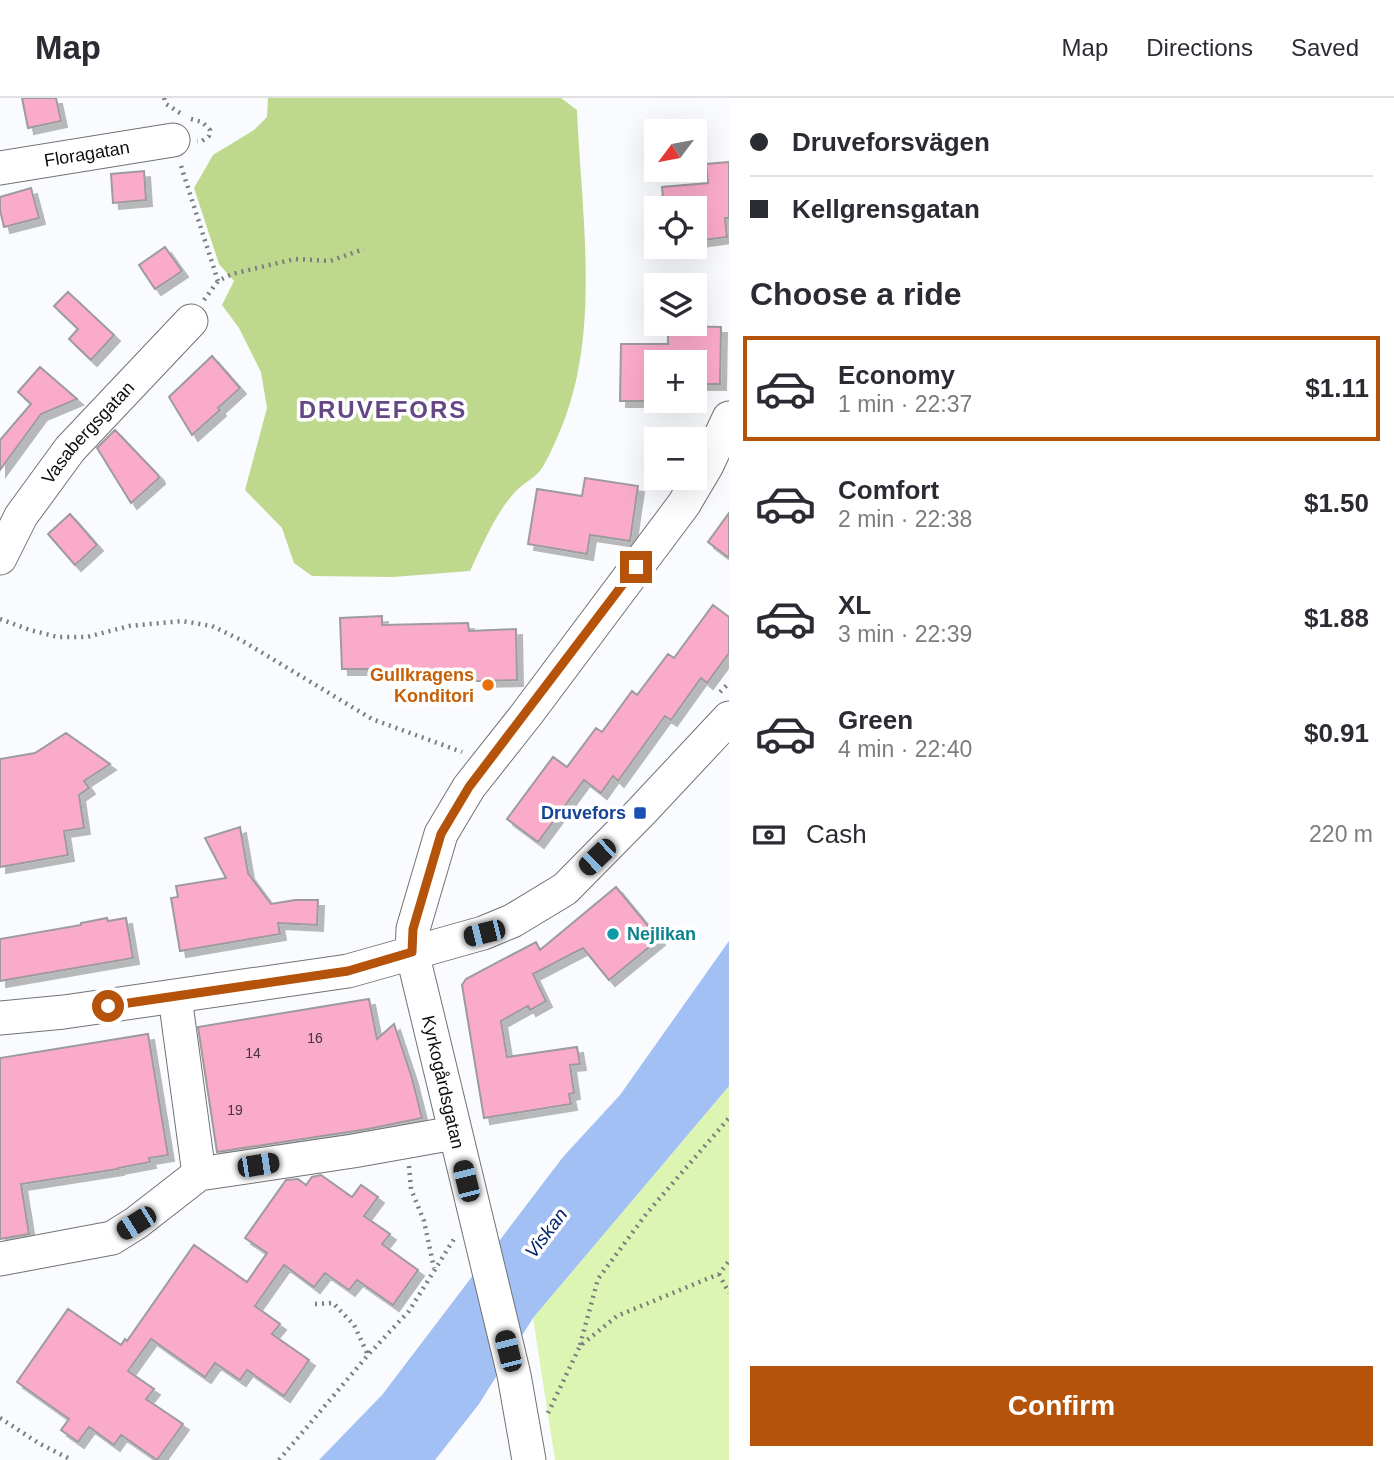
<!DOCTYPE html>
<html lang="en">
<head>
<meta charset="utf-8">
<style>
	:root { --surface:#fff; --page:#f2f2f3; --text:#2b2b33; --muted:#7c7c81; --line:#e1e1e2; --accent:#b45309 }
	body { margin:0; font-family:Arial,sans-serif; background:var(--page); color:var(--text); height:100vh; display:flex; flex-direction:column; font-size:26px; white-space:nowrap }
	* { box-sizing:border-box; margin:0 }
	p { font-size:23px; color:var(--muted) }
	.icon { flex:none; width:38px; height:38px; fill:none; stroke:currentColor; stroke-width:2; stroke-linecap:round; stroke-linejoin:round }
	.map { position:relative; flex:1; overflow:hidden }
	.details { display:flex; flex-direction:column; background:var(--surface); width:665px }
	.details>* { flex:none }
	.hud { display:grid; align-content:center; height:154px; padding:0 21px; background:var(--surface) }
	.needle { width:46px; rotate:238deg }
	.buttons { position:absolute; left:644px; top:21px; display:grid; gap:14px }
	.buttons a { display:grid; place-items:center; width:63px; height:63px; border-radius:0px; background:var(--surface); box-shadow:0 7px 28px #0002; font-size:35px }
	.end { position:absolute; width:32px; height:32px; margin:-16px; border:9px solid #b45309; background:#fff; box-shadow:0 0 0 4px #fff }
	.from { border-radius:50% }
	.car { position:absolute; width:21px; height:42px; margin:-21px -10px; border-radius:9px; box-shadow:0 0 5px 2px #0007; background:linear-gradient(#222 24%,#8ab4d8 0 40%,#222 0 76%,#8ab4d8 0 86%,#222 0) }
	.hud b { display:flex; align-items:center; gap:24px; height:66px; font-size:26px }
	.hud b+b { border-top:2px solid var(--line) }
	.hud i { width:18px; height:18px; background:var(--text) }
	ul { padding:0; list-style:none }
	li { display:flex; align-items:center; gap:21px; height:105px; margin:0 14px 10px; padding:0 7px; border:4px solid transparent; border-radius:0px }
	li div { flex:1 }
	li b { display:block; font-size:26px }
	li em { font-style:normal; font-weight:800 }
	li.selected { border-color:var(--accent) }
	li>.icon { width:63px; height:63px; stroke-width:1.5 }
	h2 { padding:0 21px; font-size:32px; line-height:84px }
	.pay { display:flex; align-items:center; gap:18px; height:77px; padding:0 21px; font-size:26px }
	.pay p { margin-inline-start:auto }
	.primary-button { display:flex; gap:14px; margin-top:auto; padding:14px 21px }
	.primary-button a { flex:1; height:80px; border-radius:0px; background:var(--accent); color:#fff; font-size:28px; font-weight:800; line-height:80px; text-align:center }
	header { display:flex; align-items:center; gap:42px; box-sizing:border-box; height:98px; padding:0 35px; background:var(--surface); border-bottom:2px solid var(--line) }
	header strong { font-size:33px }
	nav { display:flex; gap:38px; margin-inline-start:auto; font-size:24px }
	main { display:flex; flex:1; min-height:0 }
	.map>svg:first-child { display:block }
</style>
</head>
<body>
<header>
<strong>Map</strong>
<nav><a>Map</a><a>Directions</a><a>Saved</a></nav>
</header>
<main>
<div class="map">
<svg width="729" height="1362" viewBox="0 0 729 1362">
	<defs>
		<filter id="shadow"><feDropShadow dx="6" dy="6" stdDeviation="0" flood-color="#0004"/></filter>
	</defs>
	<rect width="100%" height="100%" fill="#f9fbfe"/>
	<path fill="#ddf5b2" d="M729,988V1362H555L533,1220Z"/>
	<path fill="#bed88e" d="M268,0H561L577,12C581,110 600,227 565,320C561,332 547,364 540,373C533,381 522,386 515,394C495,416 483,446 470,473L393,479L312,478L294,465L282,430L245,392L267,310L261,274L239,230L222,207L234,183L219,166L194,90L213,57L254,32L267,19Z"/>
	<path fill="#a2c0f4" d="M729,843V988L533,1220L479,1306L435,1362H319L382,1297L563,1059L620,997Z"/>
	<path fill="#fbabca" stroke="#9e9b9c" stroke-width="2" filter="url(#shadow)" d="M22,0H56L61,23L28,30Z
		M729,64V120H725L727,139L695,143V110H664L662,89L708,85L706,66Z
		M144,73L146,102L113,105L111,76Z
		M31,90L39,120L4,129L0,112V99Z
		M165,149L182,173L155,191L139,167Z
		M68,194L114,237L91,262L69,241L78,231L54,208Z
		M668,228L721,229L720,286H695V264H656V303H620L621,246H668Z
		M212,258L240,290L218,310L220,312L192,337L169,299Z
		M40,269L77,301L41,316L0,372V342L31,306L18,294Z
		M115,332L158,377L159,380L131,405L97,350Z
		M585,380L638,388L630,443L590,437L587,456L528,446L537,391L582,398Z
		M729,415V460L708,444Z
		M70,416L97,447L75,467L48,436Z
		M713,507L729,519V555L707,585L701,580L671,622L665,618L618,683L613,678L601,695L584,682L538,744L507,721L553,659L567,669L596,630L602,634L632,593L637,597L668,556L674,560Z
		M382,518V527L468,525L469,533L516,531L517,582L476,583V575L390,577L389,571H342L340,520Z
		M66,635L110,666L84,683L89,690L79,697L84,730L64,733L68,757L0,769V661L35,655Z
		M240,729L248,775L271,806L295,802H318L317,827L278,825L280,836L180,853L171,800L178,799L176,788L226,780L205,740Z
		M616,789L659,841L609,882L583,850L533,876L546,903L530,912L528,908L501,923L507,959L577,949L580,966L570,967L574,995L569,996L571,1006L484,1020L462,887L466,881L536,844L540,852Z
		M107,820L108,823L126,820L133,860L0,883V841L81,827V825Z
		M369,901L377,941L394,926L412,980L422,1020L368,1031L217,1054L198,929Z
		M148,936L168,1057L149,1060L150,1064L118,1070V1071L21,1086L29,1136L0,1141V960Z
		M321,1077L352,1099L361,1087L378,1099L364,1118L390,1136L382,1146L418,1172L393,1207L357,1182L349,1192L325,1175L314,1189L284,1167L255,1208L280,1226L272,1236L309,1262L284,1298L247,1272L240,1282L215,1265L205,1279L151,1241L128,1273L154,1291L146,1301L183,1326L157,1362L121,1337L114,1347L89,1329L78,1344L61,1332L69,1321L17,1284L68,1211L121,1247L125,1241L127,1243L194,1147L247,1184L267,1155L245,1140L286,1082L298,1081L306,1087L312,1079Z"/>
	<g fill="none" stroke-linecap="round" stroke-linejoin="round">
		<g stroke="#707274" stroke-width="35">
			<g id="minor">
				<path id="s1" d="M0,70L173,42"/>
				<path id="s2" d="M0,460L21,418L70,351L191,223"/>
				<path d="M175,899L199,1076"/>
				<path d="M0,920L64,914L348,873L483,835L512,823L565,791L640,715L729,620"/>
				<path d="M0,1161L112,1140L136,1125L199,1076L353,1053L454,1035"/>
				<path d="M529,1362L514,1277L412,854L413,831L441,736L469,689L526,617L684,406L707,367L729,320"/>
			</g>
		</g>
		<path stroke="#7b7d7e" stroke-width="4.5" stroke-dasharray="2 5" stroke-linecap="butt" d="M164,0L166,6L180,15
			M191,21L202,24L210,32L209,38L202,43H197
			M181,68L218,183
			M204,202L218,183L232,176L295,161L330,163L364,151
			M0,521L30,532L58,539H87L129,528L182,523L212,528L241,542L372,621L462,654
			M720,594L729,585
			M409,1068L411,1091L424,1123L434,1170
			M719,1176L729,1195
			M315,1206L333,1205L354,1227L368,1257
			M580,1247L598,1181L647,1115L729,1020
			M548,1315L580,1248L617,1218L719,1176L729,1163
			M0,1320L40,1346L72,1362
			M279,1362L368,1257L409,1213L454,1141"/>
		<use href="#minor" stroke="#fff" stroke-width="33"/>
	</g>
	<g fill="none" stroke-linecap="round" stroke-linejoin="round">
		<path stroke="#b45309" stroke-width="9" d="M108,908L348,873L412,854L413,831L441,736L469,689L636,469"/>
	</g>
	<circle fill="#e8710a" stroke="#fff" stroke-width="2.5" cx="488" cy="587" r="7"/>
	<rect fill="#1a4fb4" stroke="#fff" stroke-width="2.5" x="633" y="708" width="14" height="14" rx="3.5"/>
	<circle fill="#0f9aa8" stroke="#fff" stroke-width="2.5" cx="613" cy="836" r="7"/>
	<g text-anchor="middle" dominant-baseline="central" stroke-width="7" stroke-linejoin="round" paint-order="stroke">
		<g font-size="14" fill="#48353d">
			<text x="315" y="940">16</text>
			<text x="253" y="955">14</text>
			<text x="235" y="1012">19</text>
		</g>
		<g font-size="18" fill="#0d0e0e" stroke="#fff">
			<text stroke="none"><textPath href="#s1" startOffset="88">Floragatan</textPath></text>
			<text stroke="none"><textPath href="#s2" startOffset="154">Vasabergsgatan</textPath></text>
			<text transform="translate(443 984) rotate(77)">Kyrkogårdsgatan</text>
		</g>
		<g font-size="18" font-weight="bold" fill="#c56008" stroke="#fff" text-anchor="end">
			<text x="474" y="577">Gullkragens<tspan x="474" dy="21">Konditori</tspan></text>
		</g>
		<g font-size="18" font-weight="bold" fill="#164399" stroke="#fff" text-anchor="end">
			<text x="626" y="715">Druvefors</text>
		</g>
		<g font-size="18" font-weight="bold" fill="#0d838f" stroke="#fff" text-anchor="start">
			<text x="627" y="836">Nejlikan</text>
		</g>
		<g font-size="19" font-style="italic" fill="#01266d" stroke="#fff">
			<text transform="translate(546 1135) rotate(-53)">Viskan</text>
		</g>
		<g font-size="24" font-weight="bold" letter-spacing="2" fill="#644885" stroke="#fff">
			<text x="383" y="311">DRUVEFORS</text>
		</g>
	</g>
</svg>
<div class="buttons">
<a><svg class="needle" viewBox="-14 -14 28 28"><path d="M0-13l5 13h-10z" fill="#e53935"/><path d="M0 13l5-13h-10z" fill="#7c7c81"/></svg></a>
<a><svg class="icon" aria-label="locate" viewBox="0 0 24 24"><circle cx="12" cy="12" r="6"/><path d="M12 2v4M12 18v4M2 12h4M18 12h4"/></svg></a>
<a><svg class="icon" aria-label="layers" viewBox="0 0 24 24"><path d="M12 4l9 5-9 5-9-5zM3 14l9 5 9-5"/></svg></a>
<a>+</a>
<a>−</a>
</div>
<i class="end from" style="left:108px;top:908px"></i>
<i class="end" style="left:636px;top:469px"></i>
<i class="car" style="left:597px;top:759px;rotate:226deg"></i>
<i class="car" style="left:484px;top:835px;rotate:256deg"></i>
<i class="car" style="left:258px;top:1067px;rotate:81deg"></i>
<i class="car" style="left:466px;top:1083px;rotate:346deg"></i>
<i class="car" style="left:136px;top:1125px;rotate:238deg"></i>
<i class="car" style="left:508px;top:1253px;rotate:346deg"></i>
</div>
<section class="details">
<div class="hud">
<b><i class="from"></i>Druveforsvägen</b>
<b><i></i>Kellgrensgatan</b>
</div>
<h2>Choose a ride</h2>
<ul>
<li class="selected"><svg class="icon" aria-label="car" viewBox="0 0 24 24"><path d="M5 17H2v-5l4-1 3-4h7l3 4 3 1v5h-3M9 17h6M6 11h13"/><circle cx="7" cy="17" r="2"/><circle cx="17" cy="17" r="2"/></svg><div><b>Economy</b><p>1 min · 22:37</p></div><em>$1.11</em></li>
<li><svg class="icon" aria-label="car" viewBox="0 0 24 24"><path d="M5 17H2v-5l4-1 3-4h7l3 4 3 1v5h-3M9 17h6M6 11h13"/><circle cx="7" cy="17" r="2"/><circle cx="17" cy="17" r="2"/></svg><div><b>Comfort</b><p>2 min · 22:38</p></div><em>$1.50</em></li>
<li><svg class="icon" aria-label="car" viewBox="0 0 24 24"><path d="M5 17H2v-5l4-1 3-4h7l3 4 3 1v5h-3M9 17h6M6 11h13"/><circle cx="7" cy="17" r="2"/><circle cx="17" cy="17" r="2"/></svg><div><b>XL</b><p>3 min · 22:39</p></div><em>$1.88</em></li>
<li><svg class="icon" aria-label="car" viewBox="0 0 24 24"><path d="M5 17H2v-5l4-1 3-4h7l3 4 3 1v5h-3M9 17h6M6 11h13"/><circle cx="7" cy="17" r="2"/><circle cx="17" cy="17" r="2"/></svg><div><b>Green</b><p>4 min · 22:40</p></div><em>$0.91</em></li>
</ul>
<div class="pay"><svg class="icon" aria-label="cash" viewBox="0 0 24 24"><path d="M3 7h18v10H3z"/><circle cx="12" cy="12" r="2"/></svg>Cash<p>220 m</p></div>
<div class="primary-button"><a>Confirm</a></div>
</section>
</main>
</body>
</html>
